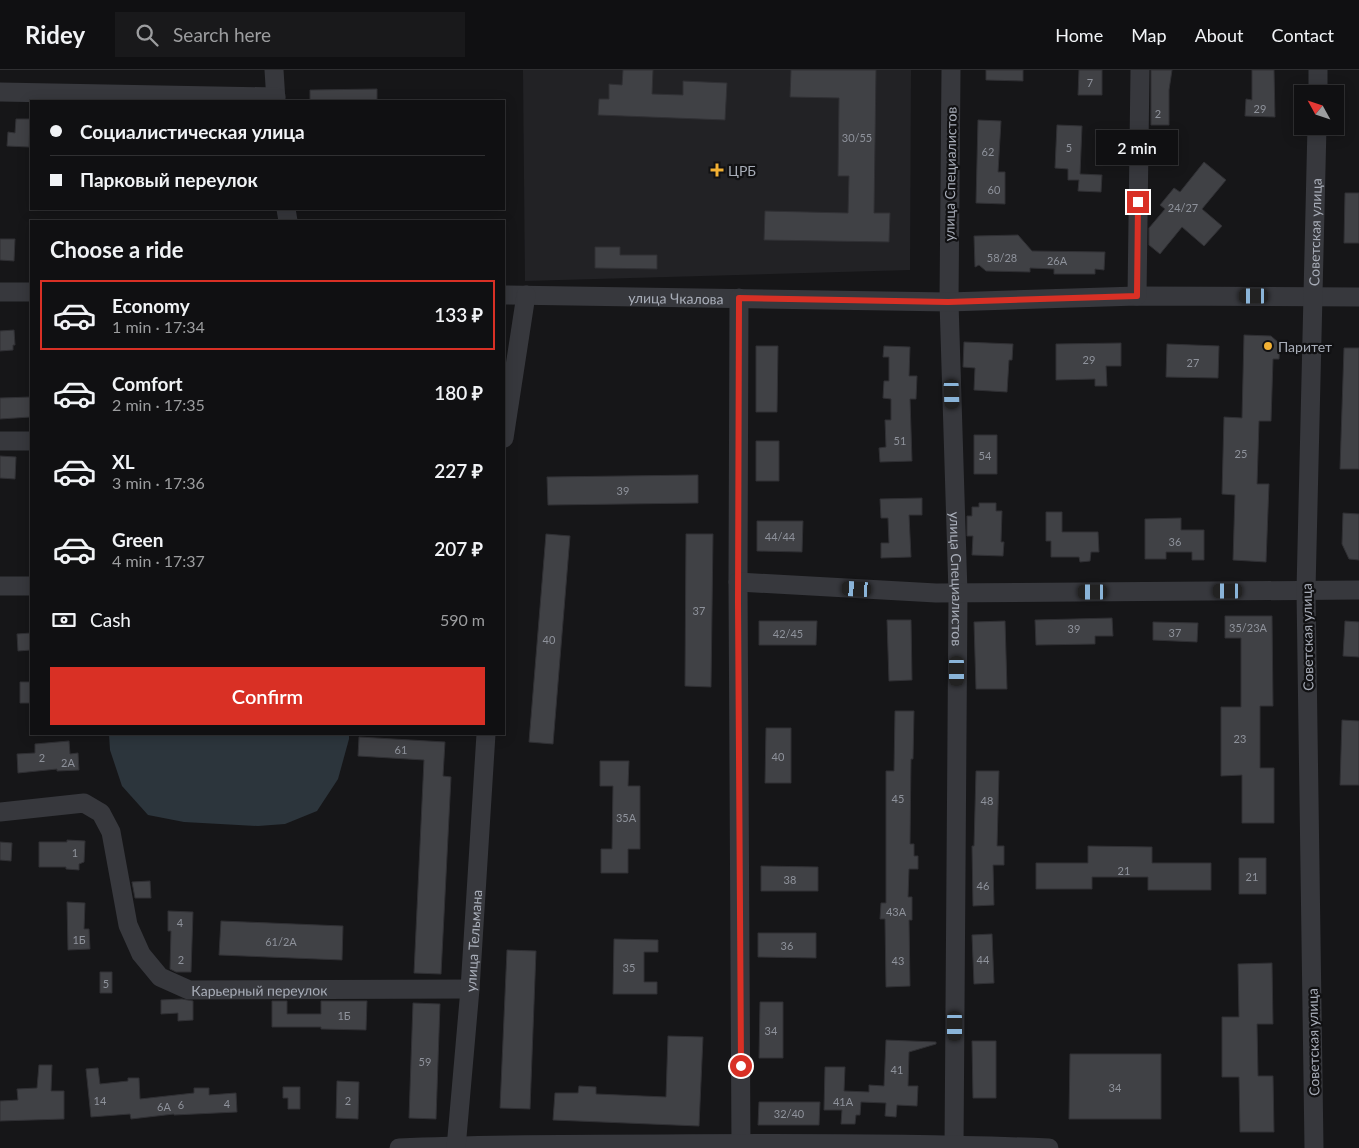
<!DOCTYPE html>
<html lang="en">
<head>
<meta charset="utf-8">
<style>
	:root { --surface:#101012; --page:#19191b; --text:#f1f3f6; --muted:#9c9d9f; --line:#303032; --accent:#d93025 }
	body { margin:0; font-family:Lato,sans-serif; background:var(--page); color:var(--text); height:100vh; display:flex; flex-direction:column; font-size:19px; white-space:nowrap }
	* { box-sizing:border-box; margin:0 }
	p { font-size:16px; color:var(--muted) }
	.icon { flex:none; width:28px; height:28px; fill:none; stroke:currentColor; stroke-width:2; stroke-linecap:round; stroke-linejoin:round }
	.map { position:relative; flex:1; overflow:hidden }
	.drawer { position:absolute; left:30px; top:150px; width:475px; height:515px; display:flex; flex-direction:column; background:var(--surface); border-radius:0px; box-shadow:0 2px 12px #0003,0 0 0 1px var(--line) }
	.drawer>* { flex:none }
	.guide { position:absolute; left:30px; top:30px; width:475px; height:110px; border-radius:0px; box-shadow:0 2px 12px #0003,0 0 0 1px var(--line); display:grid; align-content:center; height:110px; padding:0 20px; background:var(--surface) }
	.needle { width:32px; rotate:310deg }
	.controls { position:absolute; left:1294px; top:15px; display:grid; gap:10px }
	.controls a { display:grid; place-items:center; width:50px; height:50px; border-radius:0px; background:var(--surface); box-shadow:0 2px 12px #0003,0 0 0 1px var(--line); font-size:25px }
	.end { position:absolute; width:22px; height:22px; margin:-11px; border:6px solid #d93025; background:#fff; box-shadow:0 0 0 2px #fff }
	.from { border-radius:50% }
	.bubble { position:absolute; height:35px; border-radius:0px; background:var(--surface); box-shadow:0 2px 12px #0003,0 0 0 1px var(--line); font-size:16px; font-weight:600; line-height:35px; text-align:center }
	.car { position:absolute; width:15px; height:30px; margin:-15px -8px; border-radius:6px; box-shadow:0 0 4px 1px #0007; background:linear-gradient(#222 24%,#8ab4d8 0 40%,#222 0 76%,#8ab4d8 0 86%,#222 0) }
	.guide b { display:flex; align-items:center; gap:18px; height:48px; font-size:19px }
	.guide b+b { border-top:1px solid var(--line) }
	.guide i { width:12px; height:12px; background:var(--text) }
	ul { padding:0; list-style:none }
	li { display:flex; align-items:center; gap:15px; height:70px; margin:0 10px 8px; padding:0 10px; border:2px solid transparent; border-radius:0px }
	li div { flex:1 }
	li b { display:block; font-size:19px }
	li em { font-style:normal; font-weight:600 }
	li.selected { border-color:var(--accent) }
	li>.icon { width:45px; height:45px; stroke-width:1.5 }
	h2 { padding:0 20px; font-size:22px; line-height:60px }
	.pay { display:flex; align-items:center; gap:12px; height:55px; padding:0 20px; font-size:19px }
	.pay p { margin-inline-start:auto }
	.action { display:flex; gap:10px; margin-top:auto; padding:10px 20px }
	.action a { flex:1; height:58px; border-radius:0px; background:var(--accent); color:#fff; font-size:20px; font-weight:600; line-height:58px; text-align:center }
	header { display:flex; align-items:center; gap:30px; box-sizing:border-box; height:70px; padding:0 25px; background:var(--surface); border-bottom:1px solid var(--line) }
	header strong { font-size:24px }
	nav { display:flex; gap:28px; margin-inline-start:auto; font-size:18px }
	.search { width:350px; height:45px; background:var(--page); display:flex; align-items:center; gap:12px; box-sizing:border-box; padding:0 18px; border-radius:0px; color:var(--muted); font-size:19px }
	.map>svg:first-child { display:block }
</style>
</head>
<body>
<header>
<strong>Ridey</strong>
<div class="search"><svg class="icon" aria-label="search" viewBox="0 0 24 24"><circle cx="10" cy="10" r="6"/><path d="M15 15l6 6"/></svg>Search here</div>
<nav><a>Home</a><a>Map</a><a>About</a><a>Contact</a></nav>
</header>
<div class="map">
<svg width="1359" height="1078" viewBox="0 0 1359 1078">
	<rect width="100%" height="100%" fill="#161618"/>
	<path fill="#222225" d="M523,0H911L910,200L525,211Z"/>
	<path fill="#2c353c" d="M109,664H349V669L338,709L317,741L285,754L258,756L184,752L148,745L122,716L110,680Z"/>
	<path fill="#404145" stroke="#303034" d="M623,0H653L652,24L683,25V11L727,13L725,50L598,45L599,29H609V14L622,15Z
		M791,0H876L874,143H890L889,172L764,170L765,141L848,143L849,106H838L839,28L790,27Z
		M986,0H1023V11L986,10Z
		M1079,0H1102V25H1078Z
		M1151,0H1172L1169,20V55H1151Z
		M1252,0H1274L1275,47L1245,46L1246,29L1252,30Z
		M377,19V31H310V20Z
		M16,49H30L29,77L7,76L8,62L15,63Z
		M978,50L1001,51L998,102H1005V134L976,133Z
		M1057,55L1082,56L1080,104L1102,105L1101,122L1078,121L1079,110H1068V99L1055,98Z
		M1204,92L1226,110L1202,139L1222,156L1204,176L1182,157L1160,184L1149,175V158L1165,139L1160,135L1174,118L1180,122Z
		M1345,123H1359V173H1344Z
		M1018,165L1032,181L1105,182L1104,200L1095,199V204H1054V199L1030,198V202L986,201L979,195L975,197L974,166Z
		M0,169H15L14,191L0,190Z
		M595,177H620V185H657V199L595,198Z
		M14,260L15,275H13V280L0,281V261Z
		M1244,265L1271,266L1280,274L1279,289H1273L1271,351H1259L1257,414H1269L1266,492L1233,490L1235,425L1222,424L1224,347L1242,348Z
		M964,272L1013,274L1012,290H1009L1007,322L974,320L975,298L963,297Z
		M1121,273V296H1106L1107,316H1095V309L1056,310V274Z
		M1167,274L1219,276L1218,308L1166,307Z
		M756,276H778L777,342H756Z
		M884,276L910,277L909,306H917L916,329H910L912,391L880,392L879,378L886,377L885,350H891V329L883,328L884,311H889V287H883Z
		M1344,278H1359V399H1340Z
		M31,327V347L0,349V328Z
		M974,365H997V404H974Z
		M756,371H779V411H756Z
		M0,386L16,387L15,409L0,408Z
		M698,405V433L548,435L547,407Z
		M922,428V445H909L911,487L881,488V473H889L888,448H881L880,429Z
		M979,433H996V441H1002L1001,472H1004L1003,486L972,485L973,466H967V446H972V437H979Z
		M1046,442H1062V462H1098L1099,482H1091L1090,491L1080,492L1079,487H1051V471H1046Z
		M1343,443L1359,444V490L1349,489L1342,474Z
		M1181,448V460H1204V490H1192V482H1166V489H1145V449Z
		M757,451H803L802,482L757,481Z
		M546,464L570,466L553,674L529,672Z
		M686,464H713L711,617L685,616Z
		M1225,546H1272L1273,636H1260V698H1274V753H1242V705L1221,706V637H1241V568H1225Z
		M1112,548L1113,566H1095V574L1036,575L1035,550Z
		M887,550H911L912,610L889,611Z
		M759,551H817L816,575H759Z
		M1005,551L1007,619H976L974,552Z
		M1345,551L1359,552V587L1343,586Z
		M1153,552L1198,553L1197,572L1153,570Z
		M31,563V580L18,581L17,564Z
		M20,612H31V633H20Z
		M895,641H914L913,689H911L910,774H914V786H918V799H909L908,827H912V850H909L910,916L886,917L885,849H880L881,833H886V701H894Z
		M1342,650L1359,651V715H1340Z
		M766,658H791V713H765Z
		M359,667L445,672L443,706L451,707L441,904L414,903L424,690L358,686Z
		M69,671L70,684L78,683L79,700L57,701V699L18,703L17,684L35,683V674Z
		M600,691H629L628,716H640V779H628V803H601V779H612L613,716H600Z
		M976,701H999L997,776H1004V795H993L994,835L973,836L972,776H974Z
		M67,770L85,771L84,792L79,794V800L66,799V797H39V772H67Z
		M0,772L12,773L11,791L0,790Z
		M1088,776L1152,777V793H1211V820H1148V807H1092V819H1036V793H1088Z
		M1239,788H1266V824H1239Z
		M761,796L818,797V821H761Z
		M150,811L151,828H135L132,812Z
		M67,832L85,833L84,859H89L90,879L68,880Z
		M168,841L193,842L191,902H176L170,899L171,861H168Z
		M221,851L343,856L342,890L219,885Z
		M758,863H816V888L758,887Z
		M992,864L994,913L974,914L972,865Z
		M614,869L658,870V882H644V912H657V924H613Z
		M507,880L536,881L530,1039L500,1038Z
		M1272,893L1273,954H1257L1258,1006H1273L1274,1062H1240L1239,1007H1222V947H1239L1238,894Z
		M100,902H112V923H100Z
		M182,929L193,931V950L178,951V943L161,944V930Z
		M272,931H287V944H321V931H367L366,960L321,959V957H272Z
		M760,932H783V988H759Z
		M413,933L440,934L436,1049L409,1048Z
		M668,966L703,967L699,1056L553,1050L555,1023H578L579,1016L596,1017V1024L666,1027Z
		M886,970L936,972V974L909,982L908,1016H918L917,1036L897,1035L896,1047L885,1046L886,1033L861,1032L860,1045H856L855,1054H841L842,1040H824L825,997H845L844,1021L869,1022V1015L884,1016Z
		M972,971H996V1028H973Z
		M1070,984H1161V1049H1069Z
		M39,995H52L51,1021H64V1049L0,1051V1031L18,1030L17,1019L37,1018Z
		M98,998L100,1014L128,1011V1008H139L140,1029L194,1023V1018H209V1025L236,1023L237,1042L174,1045V1044L131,1049L130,1044L91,1047L86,999Z
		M337,1011L359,1012L358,1049L336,1048Z
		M283,1017H300V1039H288V1028H283Z
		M759,1032H820L819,1055H758Z"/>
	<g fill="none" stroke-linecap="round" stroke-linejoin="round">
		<g stroke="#37383d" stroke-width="19">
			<path d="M274,0L276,31"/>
			<path id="s1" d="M951,0L949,232L958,523L954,1078"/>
			<path d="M0,22L276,27"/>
			<path d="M1318,24V0"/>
			<path d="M286,139L288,151"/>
			<path d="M0,222H31"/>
			<path id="s2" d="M504,225L949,232L1137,226L1359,227"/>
			<path d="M1137,226L1140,0"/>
			<path d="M739,228L738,512L741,1078"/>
			<path d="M504,368L526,225"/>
			<path d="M0,371H31"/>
			<path d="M738,512L936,523L1359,520"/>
			<path d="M0,516H31"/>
			<path id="s3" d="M0,742L84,733L101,743L111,762L128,855L141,884L160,907L189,920L470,919"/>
			<path d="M399,1078C487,1074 575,1074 663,1074C792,1073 920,1073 1049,1078"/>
			<path id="s4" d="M456,1078L470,919L486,664"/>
			<path id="s5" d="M1314,1078L1306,520L1317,56"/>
		</g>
	</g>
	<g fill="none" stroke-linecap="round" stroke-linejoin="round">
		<path stroke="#d93025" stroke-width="6" d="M741,996L738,532L739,228L948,232L1137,226L1138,132"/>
	</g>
	<g fill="#f2b134" stroke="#111113" stroke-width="2">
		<path d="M714.5 92.5h5v5h5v5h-5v5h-5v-5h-5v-5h5z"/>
		<circle cx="1268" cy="276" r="5"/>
	</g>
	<g text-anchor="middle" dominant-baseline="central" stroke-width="4.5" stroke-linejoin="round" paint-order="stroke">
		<g font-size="11" fill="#8e929b">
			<text x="1090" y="12">7</text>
			<text x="1260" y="38">29</text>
			<text x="1158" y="43">2</text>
			<text x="857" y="67">30/55</text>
			<text x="1069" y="77">5</text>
			<text x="988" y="81">62</text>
			<text x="994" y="119">60</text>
			<text x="1183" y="137">24/27</text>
			<text x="1002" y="187">58/28</text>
			<text x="1057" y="190">26А</text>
			<text x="1089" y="289">29</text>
			<text x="1193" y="292">27</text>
			<text x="900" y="370">51</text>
			<text x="1241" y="383">25</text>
			<text x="985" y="385">54</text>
			<text x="623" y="420">39</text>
			<text x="780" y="466">44/44</text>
			<text x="1175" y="471">36</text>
			<text x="699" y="540">37</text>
			<text x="1248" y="557">35/23А</text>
			<text x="1074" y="558">39</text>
			<text x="1175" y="562">37</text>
			<text x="788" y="563">42/45</text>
			<text x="549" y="569">40</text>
			<text x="1240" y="668">23</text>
			<text x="401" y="679">61</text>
			<text x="778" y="686">40</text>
			<text x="42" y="687">2</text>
			<text x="68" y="692">2А</text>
			<text x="898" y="728">45</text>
			<text x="987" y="730">48</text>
			<text x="626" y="747">35А</text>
			<text x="75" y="782">1</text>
			<text x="1124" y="800">21</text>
			<text x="1252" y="806">21</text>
			<text x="790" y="809">38</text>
			<text x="983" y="815">46</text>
			<text x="896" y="841">43А</text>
			<text x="180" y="852">4</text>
			<text x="79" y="869">1Б</text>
			<text x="281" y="871">61/2А</text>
			<text x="787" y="875">36</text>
			<text x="181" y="889">2</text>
			<text x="983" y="889">44</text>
			<text x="898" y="890">43</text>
			<text x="629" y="897">35</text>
			<text x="106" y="913">5</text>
			<text x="344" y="945">1Б</text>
			<text x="771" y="960">34</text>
			<text x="425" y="991">59</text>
			<text x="897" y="999">41</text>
			<text x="1115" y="1017">34</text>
			<text x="100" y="1030">14</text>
			<text x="348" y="1030">2</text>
			<text x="843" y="1031">41А</text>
			<text x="227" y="1033">4</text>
			<text x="181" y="1034">6</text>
			<text x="164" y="1036">6А</text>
			<text x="789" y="1043">32/40</text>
		</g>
		<g font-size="14" fill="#a8adb8" stroke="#111113" text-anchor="start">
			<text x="728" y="100">ЦРБ</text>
			<text x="1278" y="276">Паритет</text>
		</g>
		<g font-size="14" fill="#a8adb8" stroke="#111113">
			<text transform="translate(950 104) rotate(-89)">улица Специалистов</text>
			<text stroke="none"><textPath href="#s5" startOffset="916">Советская улица</textPath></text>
			<text stroke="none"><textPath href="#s2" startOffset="172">улица Чкалова</textPath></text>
			<text stroke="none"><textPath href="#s1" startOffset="509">улица Специалистов</textPath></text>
			<text transform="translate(1307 567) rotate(-91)">Советская улица</text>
			<text stroke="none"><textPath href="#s4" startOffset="208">улица Тельмана</textPath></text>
			<text stroke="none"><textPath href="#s3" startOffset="384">Карьерный переулок</textPath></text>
			<text transform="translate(1313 972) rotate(-91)">Советская улица</text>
		</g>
	</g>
</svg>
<div class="controls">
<a><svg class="needle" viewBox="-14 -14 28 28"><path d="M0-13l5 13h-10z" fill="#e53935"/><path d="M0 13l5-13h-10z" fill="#9c9d9f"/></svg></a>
</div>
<i class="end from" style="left:741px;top:996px"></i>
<i class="end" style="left:1138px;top:132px"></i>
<div class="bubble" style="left:1096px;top:60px;width:82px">2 min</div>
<i class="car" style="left:1254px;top:226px;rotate:270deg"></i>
<i class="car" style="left:952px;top:324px;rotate:178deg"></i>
<i class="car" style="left:857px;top:519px;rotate:273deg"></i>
<i class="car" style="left:1228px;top:521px;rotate:270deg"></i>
<i class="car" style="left:1093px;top:522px;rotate:270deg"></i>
<i class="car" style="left:957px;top:601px;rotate:180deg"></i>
<i class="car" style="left:955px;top:956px;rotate:180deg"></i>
<div class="guide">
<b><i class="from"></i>Социалистическая улица</b>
<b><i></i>Парковый переулок</b>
</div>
<section class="drawer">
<h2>Choose a ride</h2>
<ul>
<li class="selected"><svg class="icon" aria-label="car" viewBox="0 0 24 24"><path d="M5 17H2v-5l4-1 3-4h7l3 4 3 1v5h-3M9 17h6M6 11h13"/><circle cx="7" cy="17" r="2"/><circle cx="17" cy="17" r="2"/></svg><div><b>Economy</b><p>1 min · 17:34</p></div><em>133 ₽</em></li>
<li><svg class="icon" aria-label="car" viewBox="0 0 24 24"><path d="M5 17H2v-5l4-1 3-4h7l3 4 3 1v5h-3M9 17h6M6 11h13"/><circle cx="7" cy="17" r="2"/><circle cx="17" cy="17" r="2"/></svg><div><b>Comfort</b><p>2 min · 17:35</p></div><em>180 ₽</em></li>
<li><svg class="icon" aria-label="car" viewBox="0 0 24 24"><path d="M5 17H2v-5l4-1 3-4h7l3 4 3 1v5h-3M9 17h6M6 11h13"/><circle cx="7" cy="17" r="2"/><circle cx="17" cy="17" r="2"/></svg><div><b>XL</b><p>3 min · 17:36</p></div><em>227 ₽</em></li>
<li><svg class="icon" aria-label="car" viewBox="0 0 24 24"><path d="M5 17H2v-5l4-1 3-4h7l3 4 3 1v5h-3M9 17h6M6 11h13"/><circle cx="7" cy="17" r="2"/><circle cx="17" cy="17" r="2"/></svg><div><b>Green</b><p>4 min · 17:37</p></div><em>207 ₽</em></li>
</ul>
<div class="pay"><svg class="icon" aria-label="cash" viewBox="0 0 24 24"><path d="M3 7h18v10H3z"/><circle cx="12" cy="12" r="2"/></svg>Cash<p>590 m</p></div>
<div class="action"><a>Confirm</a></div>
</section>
</div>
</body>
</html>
